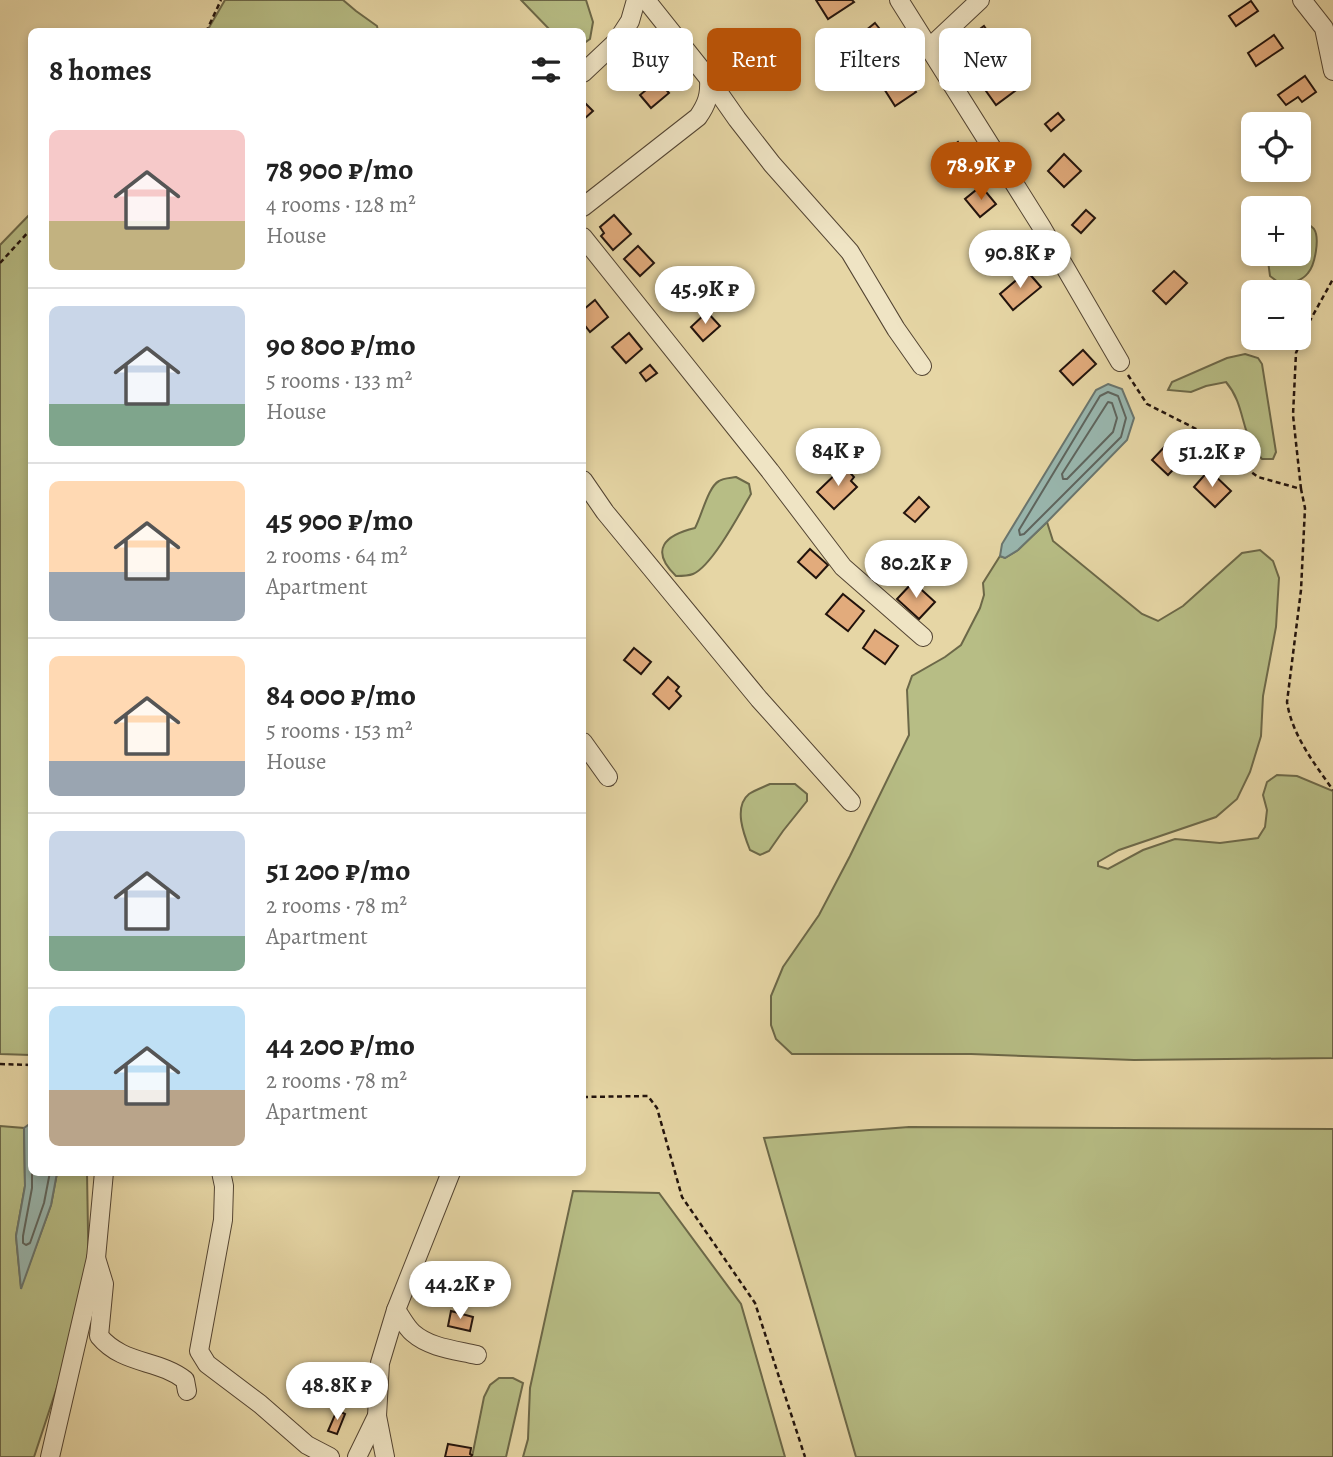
<!DOCTYPE html>
<meta charset="utf-8">
<style>
:root{--surface:#fff;--page:#f2f2f2;--text:#222;--muted:#767676;--line:#e0e0e0;--accent:#b45309}
body{margin:0;font-family:Alegreya,serif;background:var(--page);color:var(--text);height:100vh;display:flex;flex-direction:column;font-size:26px;white-space:nowrap}
*{box-sizing:border-box;margin:0}
p{font-size:23px;color:var(--muted)}
.icon{flex:none;width:38px;height:38px;fill:none;stroke:currentColor;stroke-width:2;stroke-linecap:round;stroke-linejoin:round}
.map{position:relative;flex:1;overflow:hidden}
.details{position:absolute;left:28px;top:28px;width:558px;height:1148px;display:flex;flex-direction:column;background:var(--surface);border-radius:10px;box-shadow:0 4px 10px #0003}
.details>*{flex:none}
.banner{position:absolute;left:607px;top:28px;width:620px;height:63px;display:flex;gap:14px}
.fabs{position:absolute;left:1241px;top:112px;display:grid;gap:14px}
.fabs a{display:grid;place-items:center;width:70px;height:70px;border-radius:10px;background:var(--surface);box-shadow:0 4px 10px #0003;font-size:35px}
.price{position:absolute;translate:-50% -60px;padding:0 16px;border-radius:24px;background:#fff;color:#222;font-size:23px;line-height:46px;filter:drop-shadow(0 2px 4px #0008)}
.price::after{content:'';position:absolute;left:50%;top:42px;width:21px;height:16px;margin-left:-10px;background:inherit;clip-path:polygon(0 0,100% 0,50% 100%)}
.price.active{background:var(--accent);color:#fff}
ul{padding:0;list-style:none}
li{display:flex;align-items:center;gap:21px;height:175px;padding:0 21px}
li+li{border-top:2px solid var(--line)}
li span{display:grid;place-items:center;flex:none;width:196px;height:140px;border-radius:10px;color:#555}
li>.icon{margin-inline-start:auto}
span .icon{width:84px;height:84px;fill:#fffc;stroke-width:1}
li b{font-size:30px}
h2{display:flex;justify-content:space-between;align-items:center;height:84px;padding:0 21px;font-size:30px}
.tag{padding:0 24px;border-radius:10px;background:var(--surface);box-shadow:0 4px 10px #0003;font-size:24px;line-height:63px}
.tag.active{background:var(--accent);color:#fff}
.map>svg:first-child{display:block}
.green{fill:#b7bd85;stroke:#6c6848;stroke-width:2}
.water{fill:#99b7af;stroke:#69756e;stroke-width:2}
.lines{fill:none;stroke-linecap:round;stroke-linejoin:round}
.shore{stroke:#5e655e;stroke-width:2}
.building{fill:#e2ab7c;stroke:#22130c;stroke-width:2}
.minor-casing{stroke:#534432;stroke-width:20}
.path{stroke:#22130c;stroke-width:2.5;stroke-dasharray:5 3.5;stroke-linecap:butt}
.minor{stroke:#efe4c4;stroke-width:18}
</style>
<div class="map">
<svg width="1333" height="1457" viewBox="0 0 1333 1457">
<rect width="100%" height="100%" fill="#e6d6a5"/>
<filter id="stains"><feTurbulence type="fractalNoise" baseFrequency=".00286" numOctaves="4"/><feColorMatrix values="0 0 0 0 .2 0 0 0 0 .09 0 0 0 0 .02 0 0 0 .5 -.17"/></filter>
<radialGradient id="worn" r=".72"><stop offset=".6" stop-color="#630" stop-opacity="0"/><stop offset="1" stop-color="#630" stop-opacity=".3"/></radialGradient>
<g class="green">
<polygon points="225,0 343,0 356,11 377,26 378,31 207,31"/>
<polygon points="521,0 586,0 593,22 590,39 583,44 583,32 551,31"/>
<polygon points="31,213 32,1055 31,1055 0,1054 0,245"/>
<path d="M 1305,221 C 1308,224 1311,226 1314,229 C 1320,238 1315,265 1308,273 C 1302,281 1292,283 1282,285 L 1270,276 L 1268,261 L 1271,254 L 1298,254 L 1299,223 Z"/>
<path d="M 1245,354 L 1258,358 L 1262,364 L 1276,452 L 1273,459 L 1262,459 C 1259,455 1255,450 1252,445 C 1241,424 1243,402 1226,382 L 1206,386 L 1191,392 L 1168,390 L 1172,382 L 1227,358 Z"/>
<path d="M 736,477 L 749,484 L 751,494 C 740,513 712,566 693,574 C 688,576 681,576 676,576 C 649,550 665,535 695,528 C 702,515 708,487 719,481 C 723,478 731,478 736,477 Z"/>
<polygon points="1047,522 1053,541 1142,614 1158,621 1183,606 1242,553 1260,550 1273,561 1279,578 1276,627 1263,696 1261,736 1250,772 1237,799 1216,817 1119,850 1098,862 1098,866 1108,869 1143,850 1175,839 1220,843 1258,838 1265,827 1267,810 1263,795 1267,782 1277,775 1297,776 1333,791 1333,1058 1134,1060 971,1054 792,1054 776,1039 771,1025 771,996 783,967 819,915 850,856 909,735 907,690 912,676 945,657 961,645 980,608 984,595 983,583 1000,556 1005,558 1018,550"/>
<path d="M 770,784 L 795,784 L 807,794 L 807,801 L 783,831 L 769,851 L 760,855 L 750,850 C 744,835 733,807 749,794 C 755,790 764,787 770,784 Z"/>
<polygon points="0,1126 24,1128 25,1186 16,1236 21,1287 51,1205 57,1173 87,1173 89,1290 34,1457 0,1457"/>
<polygon points="909,1127 1333,1129 1333,1457 856,1457 764,1138"/>
<polygon points="573,1191 659,1193 741,1304 785,1457 523,1457 528,1439 530,1388"/>
<polygon points="499,1378 513,1378 523,1383 506,1457 472,1457 484,1397 490,1385"/>
</g>
<g class="water">
<polygon points="1108,384 1122,389 1134,418 1127,440 1047,522 1018,550 1005,558 1000,556 1002,544 1096,390"/>
<polygon points="31,1123 32,1172 57,1173 51,1205 21,1289 16,1236 25,1186 24,1128"/>
</g>
<g class="lines">
<g class="shore">
<polygon points="1108,392 1118,396 1126,418 1121,437 1024,534 1020,535 1019,530 1100,396"/>
<polygon points="1108,402 1112,403 1117,418 1113,432 1067,479 1063,479 1062,474"/>
<polyline points="32,1172 32,1188 23,1236 23,1243 26,1245 30,1243 44,1203 50,1172"/>
</g>
</g>
<g class="building">
<polygon points="816,0 852,0 854,2 828,19"/>
<polygon points="1251,1 1258,11 1236,26 1229,16"/>
<polygon points="875,23 891,43 874,56 859,36"/>
<polygon points="984,26 996,43 984,51 972,35"/>
<polygon points="1274,35 1283,48 1256,66 1248,53"/>
<polygon points="1003,67 1019,88 996,105 986,91 993,86 988,78"/>
<polygon points="901,71 916,92 895,106 881,84"/>
<polygon points="1305,76 1316,92 1302,102 1298,97 1286,105 1278,95"/>
<polygon points="658,80 669,93 651,108 640,95"/>
<polygon points="583,101 593,111 583,120"/>
<polygon points="1058,113 1064,120 1051,131 1045,124"/>
<polygon points="958,142 972,161 949,177 936,159"/>
<polygon points="1064,154 1081,171 1064,187 1048,171"/>
<polygon points="981,186 996,204 980,217 965,199"/>
<polygon points="1086,210 1095,218 1081,233 1072,225"/>
<polygon points="614,215 631,234 613,250 601,236 604,233 600,227"/>
<polygon points="638,246 654,263 640,276 624,259"/>
<polygon points="1027,271 1041,287 1013,310 1000,294"/>
<polygon points="1174,271 1187,283 1166,304 1153,291"/>
<polygon points="595,300 608,317 590,332 583,323 583,310"/>
<polygon points="707,312 720,326 703,341 691,327"/>
<polygon points="629,333 642,349 626,363 612,347"/>
<polygon points="1083,350 1096,364 1073,385 1060,371"/>
<polygon points="650,365 657,373 646,381 640,373"/>
<polygon points="1170,441 1186,456 1168,475 1152,460"/>
<polygon points="844,466 854,477 851,481 857,487 834,509 817,492"/>
<polygon points="1209,470 1231,491 1215,507 1194,487"/>
<polygon points="919,497 929,507 915,522 904,513"/>
<polygon points="810,549 828,565 816,578 798,562"/>
<polygon points="913,582 935,602 919,619 897,599"/>
<polygon points="843,594 864,611 848,631 826,614"/>
<polygon points="875,630 898,646 885,664 863,648"/>
<polygon points="634,648 651,662 641,674 624,660"/>
<polygon points="668,677 679,687 676,691 681,696 669,709 653,694"/>
<polygon points="451,1311 473,1317 470,1331 448,1326"/>
<polygon points="337,1410 345,1414 337,1434 328,1431"/>
<polygon points="448,1444 471,1448 470,1454 472,1455 471,1457 445,1457"/>
</g>
<g class="lines">
<g class="minor-casing">
<g id="minor">
<polyline points="646,0 709,79 737,119 772,164 850,252 896,329 922,366"/>
<polyline points="899,0 1041,226 1120,362"/>
<polyline points="1302,0 1324,28 1333,71"/>
<polyline points="930,47 980,0"/>
<polyline points="583,73 617,41 630,21 636,0"/>
<path d="M 583,207 L 698,117 C 707,104 710,95 709,79"/>
<polyline points="583,237 770,471 843,567 923,637"/>
<polyline points="583,480 605,512 759,699 851,802"/>
<polyline points="583,742 608,777"/>
<polyline points="221,1172 224,1186 223,1220 199,1351 207,1364 260,1404 307,1445 330,1457"/>
<path d="M 96,1258 L 104,1284 L 99,1336 C 123,1365 158,1359 185,1380 L 187,1391"/>
<path d="M 396,1310 C 402,1318 406,1327 413,1333 C 430,1348 456,1350 477,1355"/>
<polyline points="377,1416 385,1457"/>
<polyline points="50,1457 96,1258 104,1172"/>
<polyline points="357,1457 377,1416 380,1363 396,1310 451,1172"/>
</g>
</g>
<g class="path">
<polyline points="206,32 221,0"/>
<polyline points="0,263 32,228"/>
<path d="M 1128,375 L 1147,404 L 1206,434 L 1231,452 L 1247,469 L 1258,477 L 1301,489 L 1305,508 L 1301,590 L 1287,702 C 1292,735 1314,763 1333,790"/>
<polyline points="1301,489 1293,415 1296,353 1307,326 1333,279"/>
<polyline points="0,1064 32,1065"/>
<polyline points="583,1097 648,1096 657,1108 682,1197 755,1303 805,1457"/>
</g>
<use href="#minor" class="minor"/>
</g>
<rect width="100%" height="100%" filter="url(#stains)"/>
<rect width="100%" height="100%" fill="url(#worn)"/>
</svg>
<div class="fabs">
<a><svg class="icon" aria-label="locate" viewBox="0 0 24 24"><circle cx="12" cy="12" r="6"/><path d="M12 2v4M12 18v4M2 12h4M18 12h4"/></svg></a>
<a>+</a>
<a>−</a>
</div>
<b class="price active" style="left:981px;top:202px">78.9K ₽</b>
<b class="price" style="left:1020px;top:290px">90.8K ₽</b>
<b class="price" style="left:705px;top:326px">45.9K ₽</b>
<b class="price" style="left:838px;top:488px">84K ₽</b>
<b class="price" style="left:1212px;top:489px">51.2K ₽</b>
<b class="price" style="left:916px;top:600px">80.2K ₽</b>
<b class="price" style="left:460px;top:1321px">44.2K ₽</b>
<b class="price" style="left:337px;top:1422px">48.8K ₽</b>
<div class="banner">
<a class="tag">Buy</a>
<a class="tag active">Rent</a>
<a class="tag">Filters</a>
<a class="tag">New</a>
</div>
<section class="details">
<h2>8 homes<svg class="icon" aria-label="filters" viewBox="0 0 24 24"><path d="M4 7h16M4 17h16"/><circle cx="9" cy="7" r="2"/><circle cx="15" cy="17" r="2"/></svg></h2>
<ul>
<li><span style="background:linear-gradient(#f6c9c9 65%,#c2b280 0)"><svg class="icon" aria-label="home" viewBox="0 0 24 24"><path d="M3 11l9-7 9 7M6 9v11h12V9"/></svg></span><div><b>78 900 ₽/mo</b><p>4 rooms · 128 m²</p><p>House</p></div></li>
<li><span style="background:linear-gradient(#c9d6e8 70%,#7fa58c 0)"><svg class="icon" aria-label="home" viewBox="0 0 24 24"><path d="M3 11l9-7 9 7M6 9v11h12V9"/></svg></span><div><b>90 800 ₽/mo</b><p>5 rooms · 133 m²</p><p>House</p></div></li>
<li><span style="background:linear-gradient(#ffd9b3 65%,#9aa5b1 0)"><svg class="icon" aria-label="home" viewBox="0 0 24 24"><path d="M3 11l9-7 9 7M6 9v11h12V9"/></svg></span><div><b>45 900 ₽/mo</b><p>2 rooms · 64 m²</p><p>Apartment</p></div></li>
<li><span style="background:linear-gradient(#ffd9b3 75%,#9aa5b1 0)"><svg class="icon" aria-label="home" viewBox="0 0 24 24"><path d="M3 11l9-7 9 7M6 9v11h12V9"/></svg></span><div><b>84 000 ₽/mo</b><p>5 rooms · 153 m²</p><p>House</p></div></li>
<li><span style="background:linear-gradient(#c9d6e8 75%,#7fa58c 0)"><svg class="icon" aria-label="home" viewBox="0 0 24 24"><path d="M3 11l9-7 9 7M6 9v11h12V9"/></svg></span><div><b>51 200 ₽/mo</b><p>2 rooms · 78 m²</p><p>Apartment</p></div></li>
<li><span style="background:linear-gradient(#bfe0f5 60%,#b9a48a 0)"><svg class="icon" aria-label="home" viewBox="0 0 24 24"><path d="M3 11l9-7 9 7M6 9v11h12V9"/></svg></span><div><b>44 200 ₽/mo</b><p>2 rooms · 78 m²</p><p>Apartment</p></div></li>
</ul>
</section>
</div>
